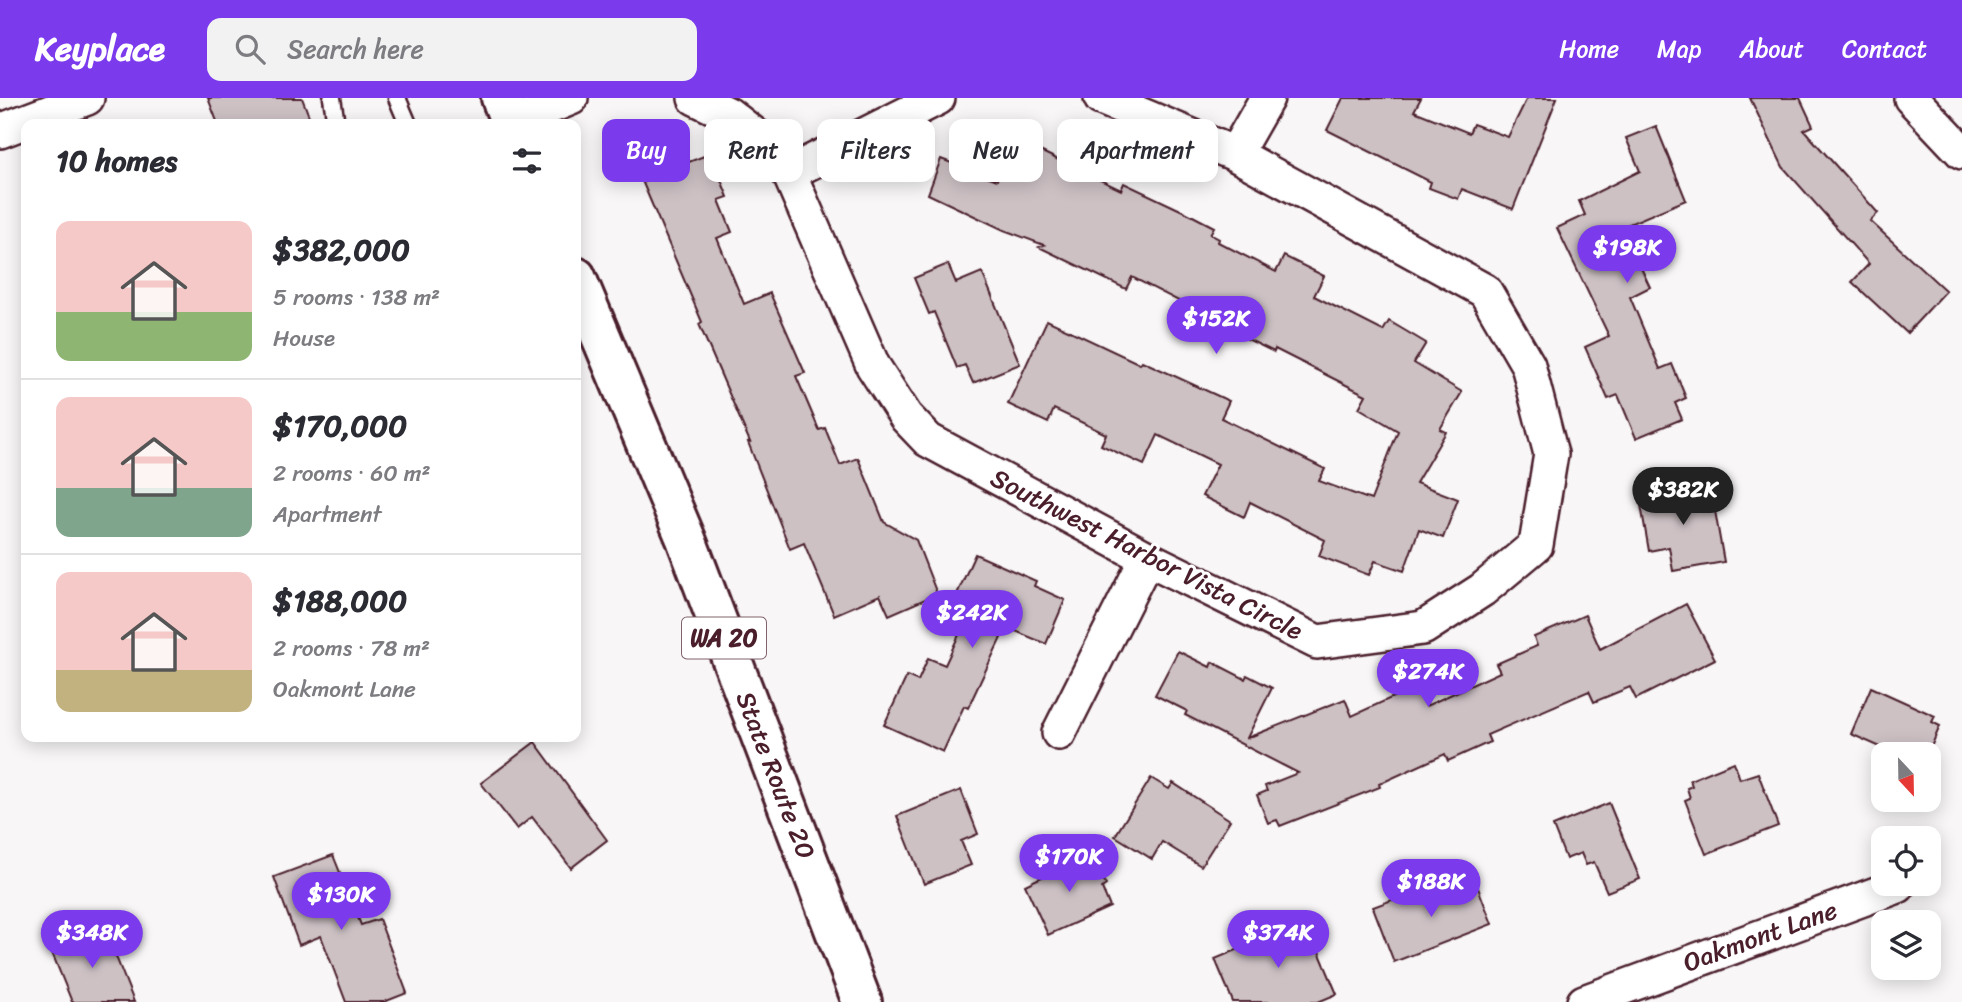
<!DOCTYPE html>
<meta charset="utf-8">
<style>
:root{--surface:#fff;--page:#f2f2f3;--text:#2b2b33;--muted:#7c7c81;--line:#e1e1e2;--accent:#7c3aed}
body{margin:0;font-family:Sriracha,sans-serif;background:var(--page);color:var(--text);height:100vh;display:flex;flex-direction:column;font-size:26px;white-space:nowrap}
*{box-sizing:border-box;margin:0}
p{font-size:23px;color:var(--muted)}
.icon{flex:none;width:38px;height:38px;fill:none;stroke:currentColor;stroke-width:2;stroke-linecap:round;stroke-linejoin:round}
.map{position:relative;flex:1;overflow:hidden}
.sheet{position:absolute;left:21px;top:21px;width:560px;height:623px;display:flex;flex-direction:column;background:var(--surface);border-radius:14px;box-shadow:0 4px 18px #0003}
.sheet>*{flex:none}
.banner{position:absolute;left:602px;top:21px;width:665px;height:63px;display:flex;gap:14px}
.needle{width:46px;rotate:158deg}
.buttons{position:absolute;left:1871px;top:644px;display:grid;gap:14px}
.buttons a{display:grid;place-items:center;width:70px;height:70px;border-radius:14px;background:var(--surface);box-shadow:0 4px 18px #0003;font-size:35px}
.price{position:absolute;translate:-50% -60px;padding:0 16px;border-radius:24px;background:var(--accent);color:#fff;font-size:23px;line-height:46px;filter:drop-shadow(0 2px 4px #0008)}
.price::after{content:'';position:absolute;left:50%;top:42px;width:21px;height:16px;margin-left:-10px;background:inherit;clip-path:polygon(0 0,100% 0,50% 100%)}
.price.on{background:#222;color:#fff}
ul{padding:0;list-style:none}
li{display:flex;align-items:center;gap:21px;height:175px;padding:0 35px}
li+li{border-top:2px solid var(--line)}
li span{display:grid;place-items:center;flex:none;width:196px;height:140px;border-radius:14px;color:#555}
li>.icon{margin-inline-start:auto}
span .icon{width:84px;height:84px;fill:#fffc;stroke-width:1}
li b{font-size:30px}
h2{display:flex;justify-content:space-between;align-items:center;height:84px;padding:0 35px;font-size:30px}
.chip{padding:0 24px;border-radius:14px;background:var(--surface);box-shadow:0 4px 18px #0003;font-size:24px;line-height:63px}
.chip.on{background:var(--accent);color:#fff}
header{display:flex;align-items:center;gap:42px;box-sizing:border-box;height:98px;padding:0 35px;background:var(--accent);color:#fff}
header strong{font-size:33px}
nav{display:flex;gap:38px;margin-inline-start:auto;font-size:24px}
.search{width:490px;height:63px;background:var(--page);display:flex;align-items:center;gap:18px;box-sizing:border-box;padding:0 24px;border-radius:14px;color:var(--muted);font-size:26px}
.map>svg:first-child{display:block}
.building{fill:#cdc1c4;stroke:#4a1f2b;stroke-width:2}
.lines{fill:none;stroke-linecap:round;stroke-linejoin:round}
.lane-casing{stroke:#4a1f2b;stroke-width:21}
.street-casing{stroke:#4a1f2b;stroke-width:38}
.primary-casing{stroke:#4a1f2b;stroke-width:44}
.lane{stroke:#fff;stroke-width:16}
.street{stroke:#fff;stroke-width:33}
.primary{stroke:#fff;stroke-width:38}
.labels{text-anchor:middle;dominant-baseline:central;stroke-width:6;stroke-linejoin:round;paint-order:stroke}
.shield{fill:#fff;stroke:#80626b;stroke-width:2}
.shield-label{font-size:24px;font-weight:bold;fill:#4a1f2b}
.street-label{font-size:26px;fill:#4a1f2b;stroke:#fff}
</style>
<header>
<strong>Keyplace</strong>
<div class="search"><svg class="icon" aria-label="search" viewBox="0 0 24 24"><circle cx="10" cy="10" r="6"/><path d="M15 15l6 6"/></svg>Search here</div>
<nav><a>Home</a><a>Map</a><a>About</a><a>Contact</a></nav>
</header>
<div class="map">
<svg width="1962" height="904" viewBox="0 0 1962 904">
<rect width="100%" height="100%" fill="#f8f6f7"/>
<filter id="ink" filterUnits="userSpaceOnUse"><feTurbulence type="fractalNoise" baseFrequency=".0143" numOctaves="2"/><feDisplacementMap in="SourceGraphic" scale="14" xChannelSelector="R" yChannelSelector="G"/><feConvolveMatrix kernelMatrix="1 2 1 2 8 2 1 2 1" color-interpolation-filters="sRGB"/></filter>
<g filter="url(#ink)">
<g class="building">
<polygon points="208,0 302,0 312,26 218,26"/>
<polygon points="1343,0 1421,0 1414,13 1469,35 1473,26 1508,39 1527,0 1557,0 1513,111 1462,91 1458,101 1429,90 1431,84 1327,32"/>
<polygon points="1750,0 1800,0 1813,28 1804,32 1878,115 1870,123 1946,193 1907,235 1852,184 1869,166 1783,69"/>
<polygon points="1656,28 1686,102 1622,129 1650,189 1630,199 1660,271 1672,266 1686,300 1675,305 1682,321 1636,340 1618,297 1608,301 1585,249 1609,238 1557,130 1585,117 1579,103 1640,73 1626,40"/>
<polygon points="1010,43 1042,54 1121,92 1124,85 1187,115 1214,129 1210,136 1219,141 1218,144 1276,174 1284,158 1324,178 1314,198 1383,233 1389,223 1426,245 1414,265 1462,294 1440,331 1446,334 1416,385 1458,401 1443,440 1419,431 1404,473 1375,463 1369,477 1319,458 1325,442 1250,404 1244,419 1202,398 1218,366 1158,337 1144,367 1101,347 1106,336 1054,311 1048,325 1008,306 1047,222 1140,266 1142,263 1229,303 1221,320 1325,371 1319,383 1371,402 1398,333 1359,310 1366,297 1275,251 1274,254 1243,239 1245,237 1132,179 1126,191 1039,149 1044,147 1004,132 928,96 941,61 997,82"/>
<polygon points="684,52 689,64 704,58 709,70 715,67 728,99 719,102 732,134 717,140 744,206 770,195 805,275 796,278 819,332 825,330 840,367 858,360 884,424 916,442 937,496 889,517 880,497 834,517 804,445 790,451 748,344 750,344 699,226 702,224 637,71"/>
<polygon points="948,166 956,185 982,174 1020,266 973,285 965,267 957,270 934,214 929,216 914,180"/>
<polygon points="1675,389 1677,397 1711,390 1724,464 1673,473 1669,449 1649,453 1639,396"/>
<polygon points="975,456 1036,483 1034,488 1065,502 1046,546 1006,529 968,610 964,608 943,654 884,627 907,578 918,583 928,560 945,567 970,513 953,505"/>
<polygon points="1686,506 1715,561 1636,601 1630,589 1594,604 1589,593 1487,637 1490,644 1448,663 1445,656 1379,686 1380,689 1280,728 1277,722 1268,725 1257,697 1267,693 1265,688 1298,675 1185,617 1187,613 1155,597 1178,553 1210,569 1212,564 1245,581 1247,577 1272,590 1247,640 1345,601 1352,618 1417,588 1426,608 1500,574 1496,566 1537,548 1534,539 1585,517 1600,551"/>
<polygon points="1871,589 1935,618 1932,624 1940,628 1928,656 1896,656 1851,636"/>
<polygon points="535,644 607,742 571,770 532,719 517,731 481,685"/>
<polygon points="1734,664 1740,681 1758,675 1778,728 1706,756 1685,702 1690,700 1687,690 1692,688 1690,682"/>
<polygon points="1151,680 1169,691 1173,685 1230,722 1201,768 1162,744 1152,761 1115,738"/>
<polygon points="961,692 978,736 961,743 971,767 924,786 897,718"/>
<polygon points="1609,705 1640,781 1607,794 1594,764 1586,767 1581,755 1566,761 1553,728"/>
<polygon points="1091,756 1106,787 1102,790 1110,809 1048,837 1025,787 1048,776 1045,772 1070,761 1072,765"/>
<polygon points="333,757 361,827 379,821 407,895 384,904 346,904 321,838 299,847 274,779"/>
<polygon points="1475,782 1492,826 1394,864 1373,809 1432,787 1435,797"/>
<polygon points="1306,823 1337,896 1318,904 1233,904 1215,861"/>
<polygon points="105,831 134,904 72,904 51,852"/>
</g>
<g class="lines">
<g class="lane-casing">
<g id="lane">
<polyline points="332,0 336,26"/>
<polyline points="397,0 408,26"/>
</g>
</g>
<g class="street-casing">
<g id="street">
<polyline points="695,0 728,16 769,48 789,75 873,268 906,319 928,342 1147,460 1317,544 1423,530 1482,492 1536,447 1551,356 1528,267 1485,193 1235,56 1101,0"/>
<polyline points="1911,0 1962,54"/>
<polyline points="511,25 571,0"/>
<polyline points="0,33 87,0"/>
<polyline points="1235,56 1267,0"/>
<polyline points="789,75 938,0"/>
<polyline points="1059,635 1147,460"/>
<polyline points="1584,904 1898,788"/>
</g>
</g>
<g class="primary-casing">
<g id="primary">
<polyline points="501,0 511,26"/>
<polyline points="576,179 686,441 862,904"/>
</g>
</g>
<use href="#lane" class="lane"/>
<use href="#street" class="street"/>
<use href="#primary" class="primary"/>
</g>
</g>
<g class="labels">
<rect class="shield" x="682" y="519.5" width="84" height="41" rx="5"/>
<g class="shield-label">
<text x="724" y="540">WA 20</text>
</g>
<g class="street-label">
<text transform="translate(1147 456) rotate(27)">Southwest Harbor Vista Circle</text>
<text transform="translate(776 677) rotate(69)">State Route 20</text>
<text transform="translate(1760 838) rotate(-20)">Oakmont Lane</text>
</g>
</g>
</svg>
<div class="buttons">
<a><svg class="needle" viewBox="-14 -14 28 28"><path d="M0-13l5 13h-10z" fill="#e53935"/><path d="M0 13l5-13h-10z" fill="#7c7c81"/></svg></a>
<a><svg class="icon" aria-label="locate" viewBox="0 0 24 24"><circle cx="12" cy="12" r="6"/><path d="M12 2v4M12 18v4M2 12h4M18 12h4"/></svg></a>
<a><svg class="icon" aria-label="layers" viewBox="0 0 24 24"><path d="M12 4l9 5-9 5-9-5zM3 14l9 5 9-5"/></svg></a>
</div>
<b class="price" style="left:1627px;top:187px">$198K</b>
<b class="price" style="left:1216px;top:258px">$152K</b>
<b class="price on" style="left:1683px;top:429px">$382K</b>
<b class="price" style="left:972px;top:552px">$242K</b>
<b class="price" style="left:1428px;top:611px">$274K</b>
<b class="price" style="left:1069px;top:796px">$170K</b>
<b class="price" style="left:1431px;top:821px">$188K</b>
<b class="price" style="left:341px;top:834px">$130K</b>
<b class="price" style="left:92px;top:872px">$348K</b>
<b class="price" style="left:1278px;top:872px">$374K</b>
<div class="banner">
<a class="chip on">Buy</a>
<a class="chip">Rent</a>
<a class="chip">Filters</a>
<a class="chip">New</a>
<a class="chip">Apartment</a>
</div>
<section class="sheet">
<h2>10 homes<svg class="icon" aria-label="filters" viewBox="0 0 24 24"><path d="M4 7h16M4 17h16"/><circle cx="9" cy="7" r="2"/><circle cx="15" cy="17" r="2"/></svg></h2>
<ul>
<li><span style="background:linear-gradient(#f6c9c9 65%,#8fb573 0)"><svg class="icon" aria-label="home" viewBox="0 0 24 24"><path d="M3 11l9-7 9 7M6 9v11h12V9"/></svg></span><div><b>$382,000</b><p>5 rooms · 138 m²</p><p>House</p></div></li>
<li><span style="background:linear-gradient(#f6c9c9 65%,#7fa58c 0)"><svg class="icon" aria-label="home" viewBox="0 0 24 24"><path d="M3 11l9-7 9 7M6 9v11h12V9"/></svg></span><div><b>$170,000</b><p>2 rooms · 60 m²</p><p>Apartment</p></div></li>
<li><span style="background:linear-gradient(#f6c9c9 70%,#c2b280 0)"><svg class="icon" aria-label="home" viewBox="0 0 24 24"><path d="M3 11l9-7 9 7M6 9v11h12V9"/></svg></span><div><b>$188,000</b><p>2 rooms · 78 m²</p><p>Oakmont Lane</p></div></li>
</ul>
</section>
</div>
